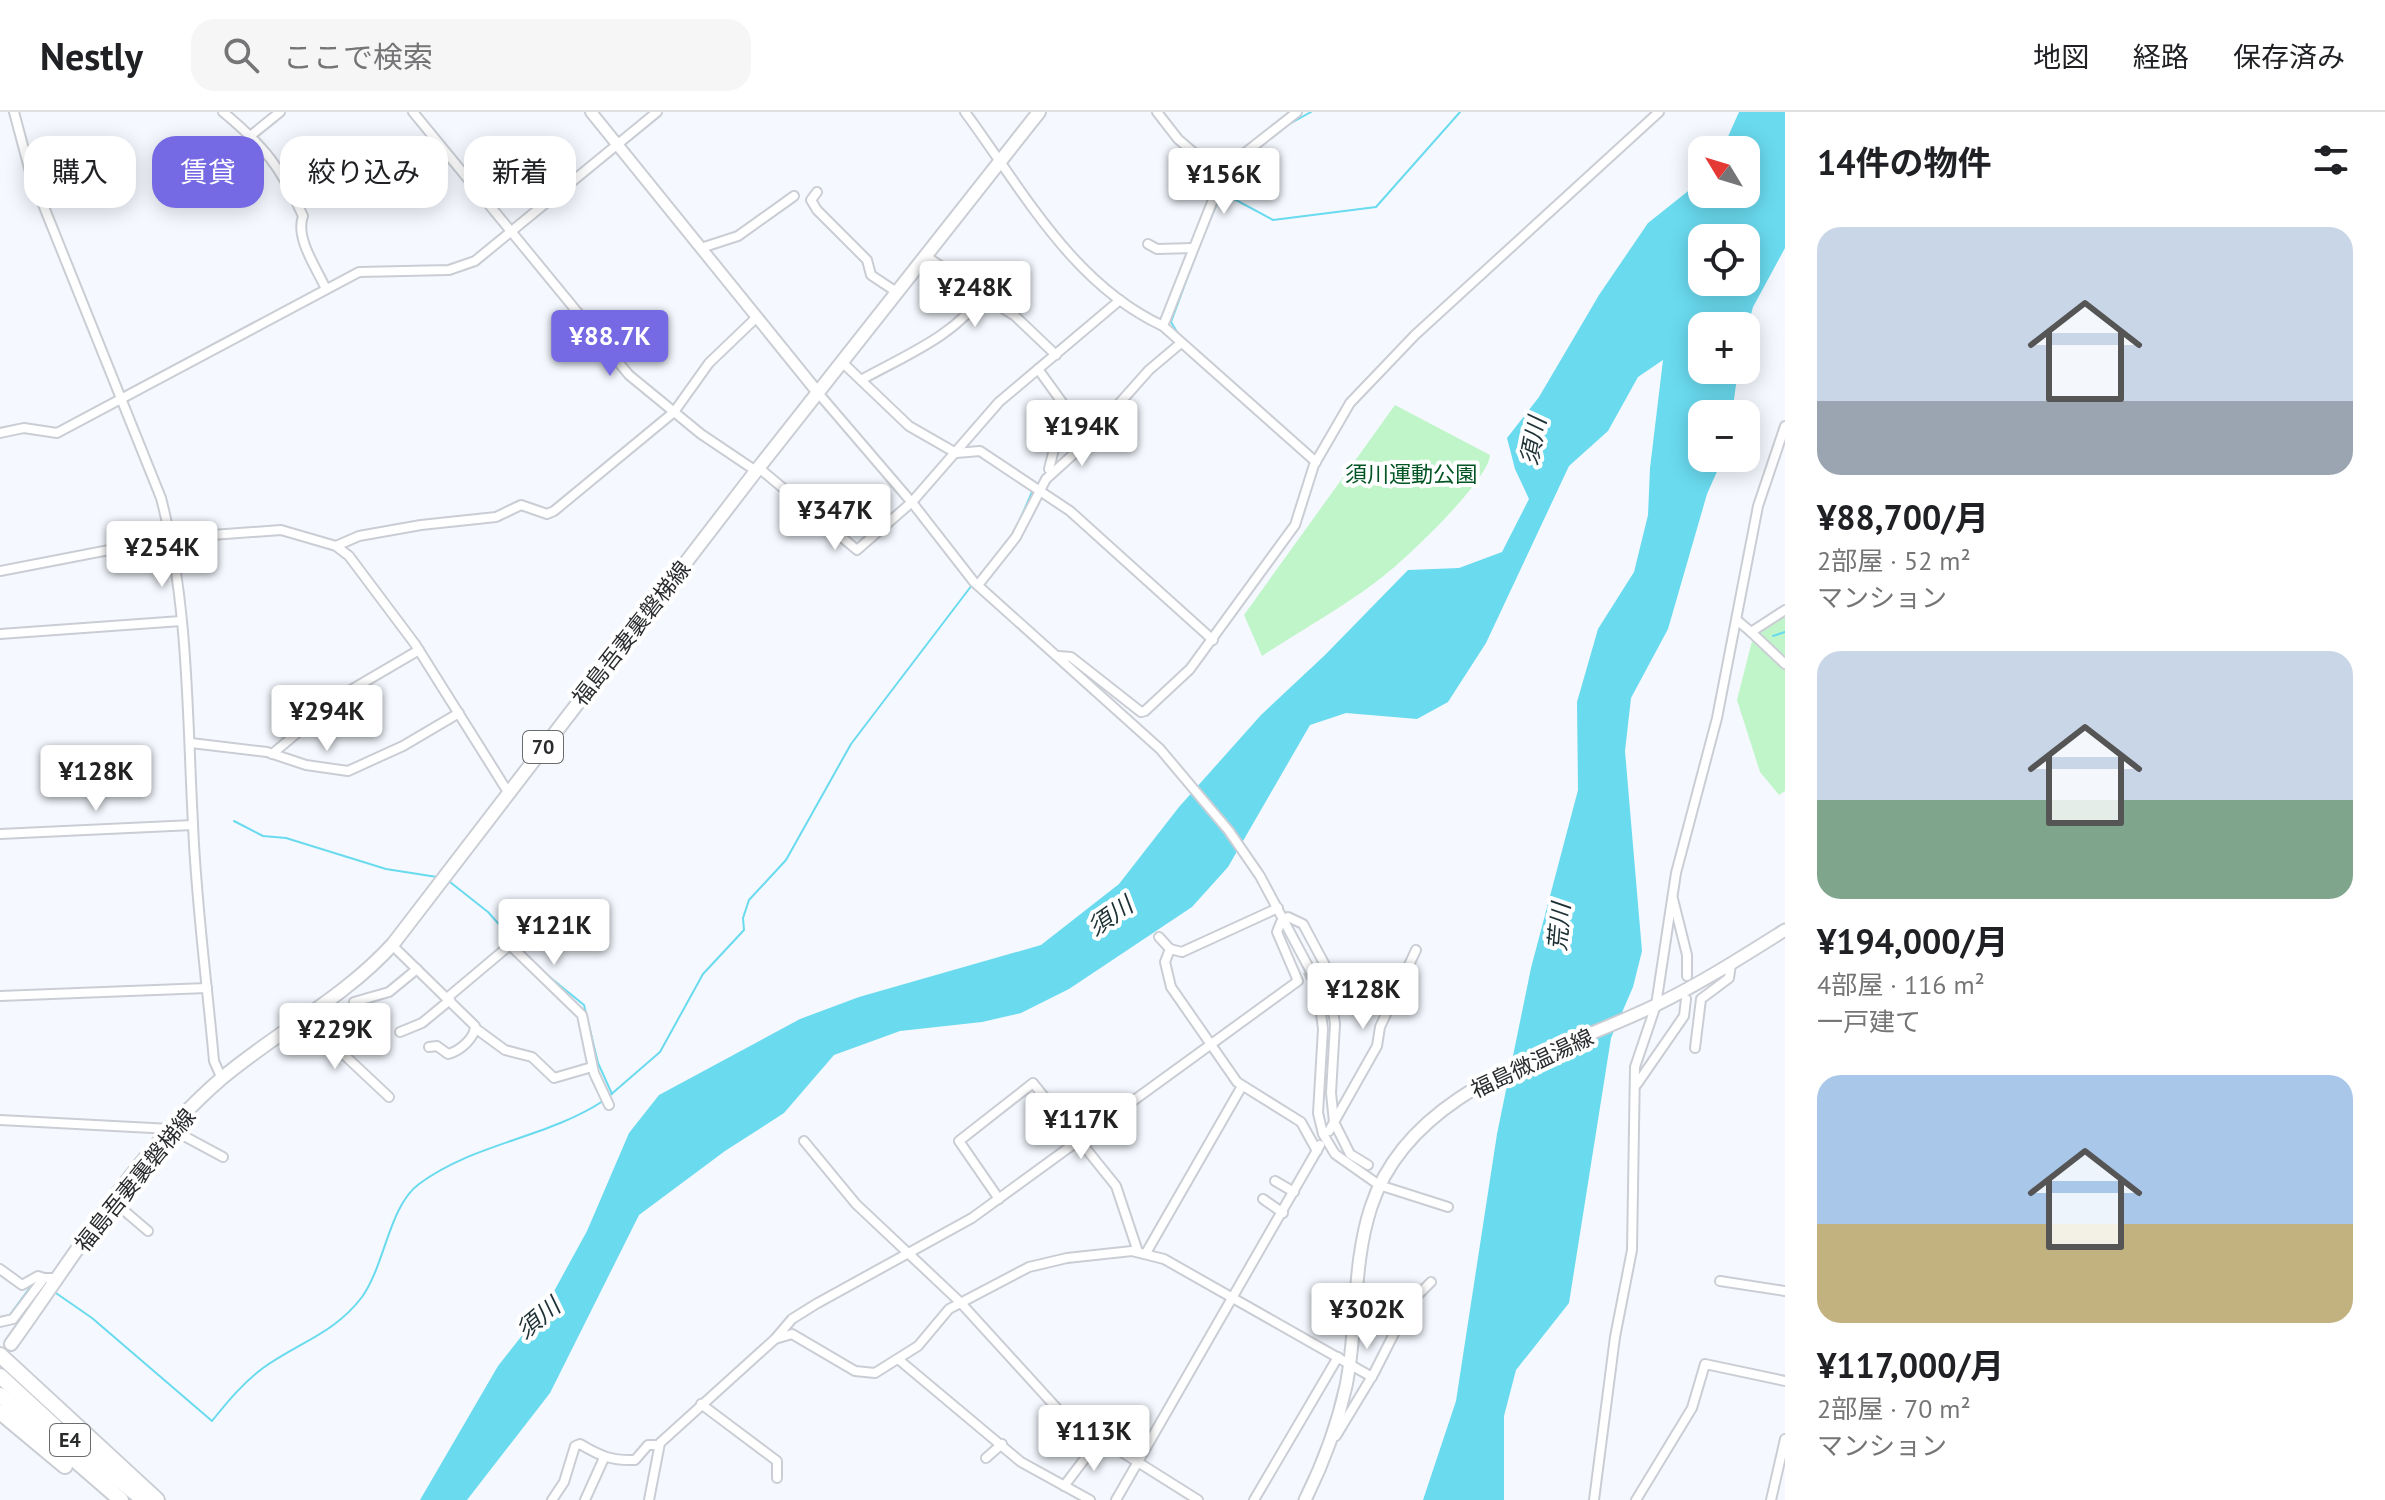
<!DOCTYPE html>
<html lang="ja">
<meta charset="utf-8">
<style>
:root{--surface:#fff;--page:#f6f6f6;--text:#202124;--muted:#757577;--line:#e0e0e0;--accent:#7669e4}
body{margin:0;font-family:"PT Sans","Noto Sans JP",sans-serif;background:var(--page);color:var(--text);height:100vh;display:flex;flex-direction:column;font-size:30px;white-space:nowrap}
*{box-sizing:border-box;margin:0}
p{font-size:26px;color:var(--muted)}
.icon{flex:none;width:44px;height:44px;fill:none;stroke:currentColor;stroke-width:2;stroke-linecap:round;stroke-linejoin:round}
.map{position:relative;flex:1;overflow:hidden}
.drawer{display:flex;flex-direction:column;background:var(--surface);width:600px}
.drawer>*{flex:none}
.top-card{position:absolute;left:24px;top:24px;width:760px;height:72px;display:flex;gap:16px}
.needle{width:52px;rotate:308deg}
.buttons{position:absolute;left:1688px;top:24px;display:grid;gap:16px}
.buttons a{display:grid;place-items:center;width:72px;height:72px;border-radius:16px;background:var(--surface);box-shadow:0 4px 20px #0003;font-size:40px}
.price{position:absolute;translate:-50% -68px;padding:0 18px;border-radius:8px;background:#fff;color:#222;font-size:26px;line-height:52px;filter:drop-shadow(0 2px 4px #0008)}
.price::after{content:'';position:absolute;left:50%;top:48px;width:24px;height:18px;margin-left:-12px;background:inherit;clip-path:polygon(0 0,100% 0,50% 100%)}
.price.selected{background:var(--accent);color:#fff}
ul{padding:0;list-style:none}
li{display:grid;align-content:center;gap:16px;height:424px;padding:0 32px}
li span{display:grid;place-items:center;height:248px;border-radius:24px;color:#555}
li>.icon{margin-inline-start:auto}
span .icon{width:144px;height:144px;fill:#fffc;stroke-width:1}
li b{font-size:34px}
h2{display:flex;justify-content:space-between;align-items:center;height:96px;padding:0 32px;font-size:34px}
.pill{padding:0 28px;border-radius:24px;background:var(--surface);box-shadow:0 4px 20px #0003;font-size:28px;line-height:72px}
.pill.selected{background:var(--accent);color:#fff}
header{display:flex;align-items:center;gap:48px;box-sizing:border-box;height:112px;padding:0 40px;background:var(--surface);border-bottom:2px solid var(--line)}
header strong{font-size:38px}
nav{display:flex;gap:44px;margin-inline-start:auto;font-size:28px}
.search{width:560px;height:72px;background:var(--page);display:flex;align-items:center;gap:20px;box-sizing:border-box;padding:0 28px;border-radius:24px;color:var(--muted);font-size:30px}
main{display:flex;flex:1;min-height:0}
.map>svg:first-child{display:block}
.green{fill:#c0f4c9}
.water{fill:#6adaef;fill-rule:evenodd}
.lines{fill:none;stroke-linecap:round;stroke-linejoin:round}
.stream{stroke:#6adaef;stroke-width:2}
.minor-tunnel{stroke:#ccd0d5;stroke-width:8;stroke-dasharray:8 4;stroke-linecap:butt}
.minor-casing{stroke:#caced4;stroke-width:12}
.tertiary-casing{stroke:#caced4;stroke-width:14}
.secondary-casing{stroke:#caced4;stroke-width:15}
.primary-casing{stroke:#caced4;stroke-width:16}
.motorway-casing{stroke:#caced4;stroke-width:18}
.minor{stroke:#fff;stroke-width:8}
.tertiary{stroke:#fff;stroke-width:10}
.secondary{stroke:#fff;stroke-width:11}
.primary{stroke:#fff;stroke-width:12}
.motorway{stroke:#fff;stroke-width:14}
.labels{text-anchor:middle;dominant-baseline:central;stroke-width:8;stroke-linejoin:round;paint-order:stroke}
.shield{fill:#fff;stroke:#696b6c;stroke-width:2}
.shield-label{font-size:20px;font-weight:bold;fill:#292b2d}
.park-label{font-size:22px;fill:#015523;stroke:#fff}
.street-label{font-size:22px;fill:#292b2d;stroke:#fff}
.water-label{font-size:24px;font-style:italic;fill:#1d3135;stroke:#fff}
</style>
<header>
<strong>Nestly</strong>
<div class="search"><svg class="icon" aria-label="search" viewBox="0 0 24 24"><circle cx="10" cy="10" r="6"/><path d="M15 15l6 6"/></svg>ここで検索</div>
<nav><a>地図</a><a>経路</a><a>保存済み</a></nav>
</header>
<main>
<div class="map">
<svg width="1785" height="1388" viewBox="0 0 1785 1388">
<rect width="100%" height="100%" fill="#f5f9ff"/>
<g class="green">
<path d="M 1395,293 L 1490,343 C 1489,369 1400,453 1376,470 C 1340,497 1300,519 1262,544 L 1244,503 Z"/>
<polygon points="1785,501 1785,550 1754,521"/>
<polygon points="1752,529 1785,556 1785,679 1779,683 1760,660 1737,588"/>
</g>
<path class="water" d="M 1739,0 L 1785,0 L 1785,136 L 1753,195 L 1746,221 L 1746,214 L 1702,214 L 1702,258 L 1738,258 L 1732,302 L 1702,302 L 1702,346 L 1723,346 L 1707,382 L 1668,517 L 1631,586 L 1625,639 L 1642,839 L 1633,875 L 1611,926 L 1569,1191 L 1516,1258 L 1504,1304 L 1504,1388 L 1423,1388 L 1456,1289 L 1497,1022 L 1531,856 L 1578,678 L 1577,590 L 1598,517 L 1634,460 L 1648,403 L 1650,356 L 1663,248 L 1638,265 L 1608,319 L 1569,354 L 1486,531 L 1448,590 L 1417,607 L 1346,601 L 1310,613 L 1228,755 L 1192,795 L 1069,877 L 1021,901 L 982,910 L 900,919 L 834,943 L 784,1001 L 725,1039 L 639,1103 L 550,1281 L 467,1388 L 420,1388 L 498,1254 L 547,1192 L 587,1119 L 629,1021 L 659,983 L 800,907 L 859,885 L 1041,833 L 1119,772 L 1179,695 L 1261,603 L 1325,543 L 1408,458 L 1459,456 L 1502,440 L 1529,387 L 1515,357 L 1507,326 L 1539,285 L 1599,183 L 1648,111 L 1702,68 L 1702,82 L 1746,82 L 1746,38 L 1722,38 ZM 1702,126 L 1746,126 L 1746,170 L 1702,170 Z"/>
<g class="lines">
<g class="stream">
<polyline points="1284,15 1311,0"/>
<polyline points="1223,81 1273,108 1376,95 1460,0"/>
<polyline points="1206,117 1229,64 1248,44"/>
<polyline points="1180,225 1171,210 1195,145"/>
<polyline points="1156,247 1175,230"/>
<polyline points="1014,421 1032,380"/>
<polyline points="976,468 1000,439"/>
<polyline points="1773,524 1785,520"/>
<polyline points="234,709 263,724 286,726 386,757 437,765"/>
<polyline points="450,770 488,800 531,848"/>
<polyline points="541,858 584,893 598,951 612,982"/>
<polyline points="608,985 660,940 703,862 744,818 743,806 749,788 786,748 851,632 972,473"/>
<path d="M 53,1179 L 92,1206 L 212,1309 C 228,1289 243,1271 263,1256 C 298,1231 335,1221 362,1185 C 385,1153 389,1094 419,1072 C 474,1031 547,1026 603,989"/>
<polyline points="9,1204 34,1170"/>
</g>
<polyline class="minor-tunnel" points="1305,865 1319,857"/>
<g class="minor-casing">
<g id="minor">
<path d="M 14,0 L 30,60 L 161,386 C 189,493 187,603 193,712 C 196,791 207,870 214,949 L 222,967"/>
<path d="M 223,0 C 264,34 281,55 303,104 C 295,126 316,155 325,175"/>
<polyline points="413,0 629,263 701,322 756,359"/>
<path d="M 965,0 C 1022,77 1072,172 1163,214 L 1316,350"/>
<polyline points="1157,0 1178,27 1222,65"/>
<polyline points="249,25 280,0"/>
<polyline points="817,80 811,88 817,98 867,148 871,163 898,181"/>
<polyline points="1148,132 1157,137 1193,136"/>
<polyline points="701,136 738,124 794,84"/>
<polyline points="982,183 1015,204 1056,243"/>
<polyline points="1163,214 1222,65 1236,48 1297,0"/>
<polyline points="843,251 909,314 956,341 980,339 1070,399 1213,528"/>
<polyline points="1038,257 1085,322"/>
<path d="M 861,268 C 902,245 957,223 982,183 L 926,144"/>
<polyline points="819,282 914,393 974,470 1160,637 1229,719 1260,764 1317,871 1323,917 1318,1001 1323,1022 1335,1042 1379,1073 1448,1095"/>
<polyline points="0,321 24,316 57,321 359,160 449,158 475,149 657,0"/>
<polyline points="759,356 857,438 912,390 999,290 1120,188"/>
<polyline points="1049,357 1055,333 1075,307"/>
<polyline points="336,434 359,424 421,413 496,405 521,393 547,402 554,399 674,300 709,251 757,205"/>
<polyline points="0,459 171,426 281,418 336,434 349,444 415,532 508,680"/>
<polyline points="978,473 1016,425 1046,367 1077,339 1149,258 1181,231"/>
<polyline points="1738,509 1751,520 1785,498"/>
<polyline points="1751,520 1785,552"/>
<polyline points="0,522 181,509"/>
<polyline points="1058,544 1071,545 1141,600 1145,599 1190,557 1295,413 1314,353 1350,291 1415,223 1659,0"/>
<polyline points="191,631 267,640 306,653 348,659 403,634 459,601"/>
<polyline points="272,642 344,582 419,538"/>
<polyline points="0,722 193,713"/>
<polyline points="1673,787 1687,843 1687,864"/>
<polyline points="1159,825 1170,837 1182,840 1278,796"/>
<path d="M 392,833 L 475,914 C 475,926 460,939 448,942 L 437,934 L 429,935"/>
<polyline points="1170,837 1165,850 1171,875 1237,970 1301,1010 1317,1039"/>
<polyline points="0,884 207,876"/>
<polyline points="447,886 510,833 582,903 594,961 609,993"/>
<polyline points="354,890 389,880 417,857"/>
<polyline points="302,910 339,938 389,985"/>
<polyline points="475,916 505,938 532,945 554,966 592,955"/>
<polyline points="400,920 422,911 450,888"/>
<polyline points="1695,936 1701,887 1729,866 1731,852"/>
<polyline points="1637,972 1684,904 1686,887"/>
<polyline points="0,1008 171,1017 223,1045"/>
<polyline points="1329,1019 1377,934 1380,915 1416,838"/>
<polyline points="804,1029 856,1092 960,1190 1063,1303 1198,1388"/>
<polyline points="1275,1069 1294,1080"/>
<polyline points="999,1087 959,1029 1033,971 1116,1074 1138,1140"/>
<polyline points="1263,1087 1283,1101"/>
<polyline points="114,1090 148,1119"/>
<polyline points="1146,1141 1242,974"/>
<polyline points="0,1157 22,1173 38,1164 44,1166"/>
<polyline points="1720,1169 1785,1179"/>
<polyline points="0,1210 13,1207 44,1166 58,1166"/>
<polyline points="775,1227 792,1207 816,1192 972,1106 1298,869 1277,820 1281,810 1288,805 1303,812 1326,855 1335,912 1331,981 1334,1010 1350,1042 1368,1053"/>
<polyline points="898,1247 1021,1350 1090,1388"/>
<polyline points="701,1292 777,1349 777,1366"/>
<polyline points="1336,1324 1374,1261 1409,1192 1431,1170"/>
<polyline points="986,1346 1002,1332"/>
<polyline points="1064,1374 1099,1328"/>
<path d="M 552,1388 L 564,1370 L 575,1334 L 580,1332 C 600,1344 612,1349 635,1348 L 648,1333 L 659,1333"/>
<polyline points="585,1388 604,1346"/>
<polyline points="649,1388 660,1331 775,1227 792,1222 855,1259 875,1261 918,1234 949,1197 1029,1155 1067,1146 1132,1139 1164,1147 1372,1265"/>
<polyline points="1116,1388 1320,1033"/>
<polyline points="1254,1388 1338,1245"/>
<polyline points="1594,1388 1615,1225 1632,1138 1635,955 1656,893 1676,761 1717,606 1758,394 1785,314"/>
<polyline points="1636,1388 1692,1296 1705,1252 1785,1269"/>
<polyline points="1771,1388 1785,1327"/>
</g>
</g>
<g class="tertiary-casing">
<polyline id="tertiary" points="591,0 819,282"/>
</g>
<g class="secondary-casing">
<path id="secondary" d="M 1305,1388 C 1323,1352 1337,1315 1346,1274 C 1358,1215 1352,1153 1371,1095 C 1410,976 1554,942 1654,894 C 1700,872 1742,845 1785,818"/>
</g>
<g class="primary-casing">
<path id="primary" d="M 11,1232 C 76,1142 137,1039 222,966 C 278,919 343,887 393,832 L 756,359 L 1039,0"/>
</g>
<g class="motorway-casing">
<g id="motorway">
<polyline points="0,1243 157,1388"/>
<polyline points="0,1264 75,1333 144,1388"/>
<polyline points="0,1283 121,1388"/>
<polyline points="0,1300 65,1354"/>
</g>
</g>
<use href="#minor" class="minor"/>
<use href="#tertiary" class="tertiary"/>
<use href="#secondary" class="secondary"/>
<use href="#primary" class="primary"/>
<use href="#motorway" class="motorway"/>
</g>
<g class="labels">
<g class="shield">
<rect x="523" y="619" width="40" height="32" rx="6"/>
<rect x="50" y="1312" width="40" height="32" rx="6"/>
</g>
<g class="shield-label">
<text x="543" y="635">70</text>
<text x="70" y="1328">E4</text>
</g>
<g class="park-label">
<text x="1411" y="362">須川運動公園</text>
</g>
<g class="street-label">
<text transform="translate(631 521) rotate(-52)">福島吾妻裏磐梯線</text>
<text transform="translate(1532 951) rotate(-25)">福島微温湯線</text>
<text transform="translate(135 1068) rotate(-51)">福島吾妻裏磐梯線</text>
</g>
<g class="water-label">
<text transform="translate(1533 329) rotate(-79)">須川</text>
<text transform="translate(1110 804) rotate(-35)">須川</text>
<text transform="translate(1559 815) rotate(-85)">荒川</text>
<text transform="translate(538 1206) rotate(-40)">須川</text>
</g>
</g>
</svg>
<div class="buttons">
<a><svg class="needle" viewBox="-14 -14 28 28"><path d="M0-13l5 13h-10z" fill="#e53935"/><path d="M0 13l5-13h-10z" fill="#757577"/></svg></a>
<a><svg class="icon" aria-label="locate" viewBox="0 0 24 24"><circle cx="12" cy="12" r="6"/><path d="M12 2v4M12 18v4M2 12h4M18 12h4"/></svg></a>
<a>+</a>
<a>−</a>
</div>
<b class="price" style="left:1224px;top:104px">¥156K</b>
<b class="price" style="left:975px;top:217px">¥248K</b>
<b class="price selected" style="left:610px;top:266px">¥88.7K</b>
<b class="price" style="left:1082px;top:356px">¥194K</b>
<b class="price" style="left:835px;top:440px">¥347K</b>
<b class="price" style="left:162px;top:477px">¥254K</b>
<b class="price" style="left:327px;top:641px">¥294K</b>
<b class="price" style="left:96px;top:701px">¥128K</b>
<b class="price" style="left:554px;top:855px">¥121K</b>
<b class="price" style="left:1363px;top:919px">¥128K</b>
<b class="price" style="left:335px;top:959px">¥229K</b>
<b class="price" style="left:1081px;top:1049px">¥117K</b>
<b class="price" style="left:1367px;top:1239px">¥302K</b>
<b class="price" style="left:1094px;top:1361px">¥113K</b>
<div class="top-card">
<a class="pill">購入</a>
<a class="pill selected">賃貸</a>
<a class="pill">絞り込み</a>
<a class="pill">新着</a>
</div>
</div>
<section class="drawer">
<h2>14件の物件<svg class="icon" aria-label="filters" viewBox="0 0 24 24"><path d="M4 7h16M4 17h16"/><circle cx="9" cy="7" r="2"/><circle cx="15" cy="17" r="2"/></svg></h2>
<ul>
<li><span style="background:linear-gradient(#c9d6e8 70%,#9aa5b1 0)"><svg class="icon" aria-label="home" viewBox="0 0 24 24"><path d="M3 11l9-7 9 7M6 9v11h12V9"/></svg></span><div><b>¥88,700/月</b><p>2部屋 · 52 m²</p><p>マンション</p></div></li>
<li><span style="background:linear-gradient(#c9d6e8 60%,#7fa58c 0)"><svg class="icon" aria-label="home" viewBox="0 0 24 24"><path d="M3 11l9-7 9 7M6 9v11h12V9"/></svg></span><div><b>¥194,000/月</b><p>4部屋 · 116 m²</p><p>一戸建て</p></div></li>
<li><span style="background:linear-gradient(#a9c7e8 60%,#c2b280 0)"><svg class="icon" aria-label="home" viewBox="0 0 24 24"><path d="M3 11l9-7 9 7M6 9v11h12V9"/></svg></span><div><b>¥117,000/月</b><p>2部屋 · 70 m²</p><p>マンション</p></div></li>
</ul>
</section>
</main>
